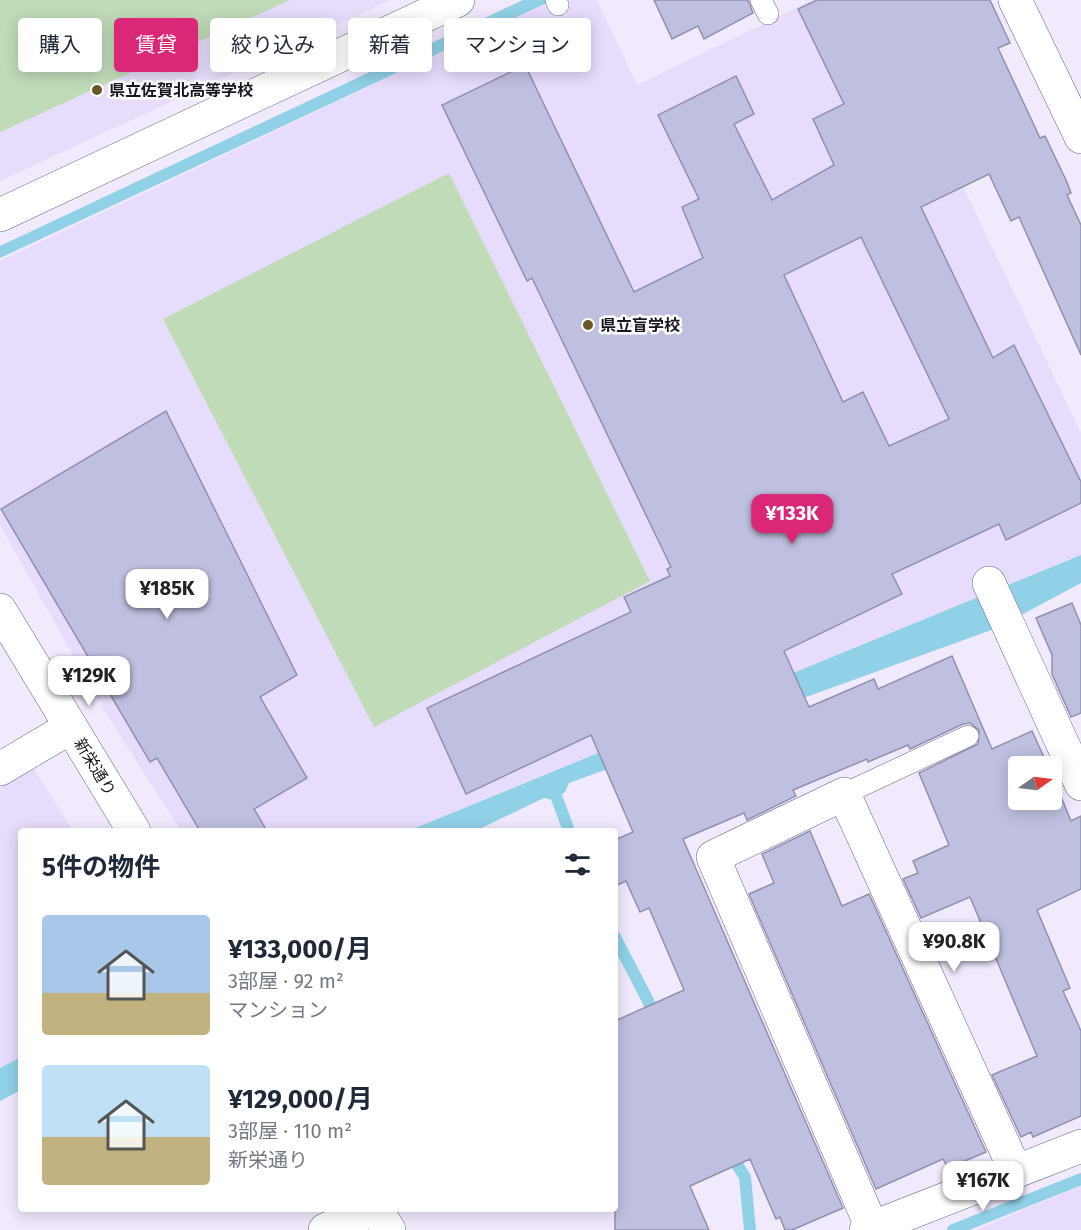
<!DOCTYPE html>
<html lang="ja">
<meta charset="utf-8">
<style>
:root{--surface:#fff;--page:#f2f2f3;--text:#1f2937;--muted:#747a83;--accent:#db2777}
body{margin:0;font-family:"Fira Sans","Noto Sans JP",sans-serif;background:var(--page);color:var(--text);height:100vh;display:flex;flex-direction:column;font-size:22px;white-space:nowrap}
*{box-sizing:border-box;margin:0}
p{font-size:20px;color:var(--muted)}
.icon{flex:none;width:33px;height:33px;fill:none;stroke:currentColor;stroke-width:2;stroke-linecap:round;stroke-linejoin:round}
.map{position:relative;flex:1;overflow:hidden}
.side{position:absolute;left:18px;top:828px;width:600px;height:384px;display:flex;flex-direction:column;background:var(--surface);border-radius:6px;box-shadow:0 3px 15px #0003}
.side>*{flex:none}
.top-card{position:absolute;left:18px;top:18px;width:600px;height:54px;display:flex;gap:12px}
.needle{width:39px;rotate:76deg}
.fabs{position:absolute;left:1008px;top:756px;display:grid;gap:12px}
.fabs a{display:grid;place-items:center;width:54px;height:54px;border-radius:6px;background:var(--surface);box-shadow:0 3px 15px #0003;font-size:30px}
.price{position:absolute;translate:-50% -51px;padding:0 14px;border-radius:12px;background:#fff;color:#222;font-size:20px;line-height:39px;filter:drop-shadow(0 2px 3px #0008)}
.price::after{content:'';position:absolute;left:50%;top:36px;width:18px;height:14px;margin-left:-9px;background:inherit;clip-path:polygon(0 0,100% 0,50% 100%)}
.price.on{background:var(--accent);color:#fff}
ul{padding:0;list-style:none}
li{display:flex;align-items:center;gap:18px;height:150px;padding:0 24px}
li span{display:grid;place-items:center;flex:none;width:168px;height:120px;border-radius:6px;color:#555}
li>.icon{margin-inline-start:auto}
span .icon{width:72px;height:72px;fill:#fffc;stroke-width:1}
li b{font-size:26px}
h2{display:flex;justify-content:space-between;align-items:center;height:72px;padding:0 24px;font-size:26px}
.tag{padding:0 21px;border-radius:6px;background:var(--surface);box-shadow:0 3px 15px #0003;font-size:21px;line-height:54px}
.tag.on{background:var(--accent);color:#fff}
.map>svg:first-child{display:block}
.built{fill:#e7dcfb}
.green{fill:#c0dbb8}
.water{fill:#91d1e8}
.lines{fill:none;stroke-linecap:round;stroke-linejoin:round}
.stream{stroke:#91d1e8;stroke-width:12}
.building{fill:#bfc0e0;stroke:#8f91af;stroke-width:1.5;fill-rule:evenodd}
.lane-casing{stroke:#706581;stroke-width:22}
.street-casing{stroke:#706581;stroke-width:34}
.secondary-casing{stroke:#706581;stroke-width:34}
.lane{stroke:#fff;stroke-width:21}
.street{stroke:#fff;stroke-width:33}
.secondary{stroke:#fff;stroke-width:33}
.poi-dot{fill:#695725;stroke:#fff;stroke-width:2}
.labels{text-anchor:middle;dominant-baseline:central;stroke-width:5;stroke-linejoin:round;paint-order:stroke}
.poi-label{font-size:16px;font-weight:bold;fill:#19151f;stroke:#fff;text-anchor:start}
.street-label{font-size:16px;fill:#19151f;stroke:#fff}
</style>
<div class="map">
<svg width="1081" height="1230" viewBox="0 0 1081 1230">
<rect width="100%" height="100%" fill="#f1eafd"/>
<g class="built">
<polygon points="0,0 390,0 0,181"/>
<polygon points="553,0 597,0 637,85 813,0 874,0 1081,433 1081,555 408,831 181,831 104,710 0,525 0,261"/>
<polygon points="34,769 73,831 21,831 21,1057 0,1068 0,787"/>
<polygon points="1081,1186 1081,1230 975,1230"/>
</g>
<g class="green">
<polygon points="0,0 290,0 0,132"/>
<polygon points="449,173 650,581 374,727 163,319"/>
</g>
<g class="water">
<polygon points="523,0 553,0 0,258 0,246"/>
<polygon points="1081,555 1081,583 997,628 569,783 565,792 553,800 544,798 475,831 408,831"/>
<polygon points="21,1057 21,1090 0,1101 0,1068"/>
</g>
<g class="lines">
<g class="stream">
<polyline points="552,785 569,831"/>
<polyline points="615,937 657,1018"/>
<polyline points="729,1152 745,1177 750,1230"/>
<polyline points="953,1230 1081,1179"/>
</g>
</g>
<g class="building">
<polygon points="654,0 748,0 753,13 704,39 698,26 672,39"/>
<path d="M 817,0 L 990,0 L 1010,43 L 998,48 L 1040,138 L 1045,136 L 1066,180 L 1071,193 L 1067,195 L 1081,225 L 1081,355 L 1019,217 L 1011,221 L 989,174 L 921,207 L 993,358 L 1014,345 L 1081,482 L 1081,503 L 1006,540 L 999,524 L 892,574 L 902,594 L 784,651 L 809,707 L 874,679 L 878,689 L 952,656 L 992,749 L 1032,731 L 1048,766 L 1018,766 L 1018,800 L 1052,800 L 1052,775 L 1071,821 L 1081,816 L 1081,889 L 1037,910 L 1070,988 L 1063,991 L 1081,1031 L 1081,1116 L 1033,1137 L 1031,1132 L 1021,1137 L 992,1075 L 1037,1056 L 970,897 L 921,918 L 903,879 L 918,873 L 913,861 L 949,845 L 919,773 L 978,744 L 979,730 L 970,723 L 963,724 L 910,749 L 908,745 L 868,762 L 867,759 L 793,790 L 796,796 L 747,820 L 744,813 L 683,839 L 843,1208 L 792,1230 L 785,1230 L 780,1217 L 776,1219 L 750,1159 L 690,1186 L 709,1230 L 615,1230 L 615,1021 L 684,990 L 649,908 L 640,912 L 626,881 L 615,886 L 615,840 L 633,832 L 591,735 L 466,794 L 427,708 L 631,612 L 624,597 L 670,576 L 667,569 L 671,567 L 532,278 L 527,281 L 442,105 L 525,65 L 634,292 L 703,258 L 682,207 L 699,199 L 658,115 L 736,76 L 754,114 L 734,124 L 772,200 L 834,165 L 813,119 L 844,104 L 798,9 ZM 861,237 L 949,419 L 889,446 L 863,392 L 843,402 L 784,275 Z"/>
<polygon points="166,411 297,675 260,697 307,778 254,809 267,831 200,831 157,758 150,762 1,509"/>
<polygon points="1072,603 1081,625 1081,713 1071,717 1052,674 1052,655 1036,618"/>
<polygon points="810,831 842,906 869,894 986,1152 948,1168 943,1159 876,1189 749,894 774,883 762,854"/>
</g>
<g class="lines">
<g class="lane-casing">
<g id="lane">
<polyline points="556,0 558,5"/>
<polyline points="761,0 768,14"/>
<polyline points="844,794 968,736"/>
</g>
</g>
<g class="street-casing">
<g id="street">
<polyline points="1015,0 1081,137"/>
<polyline points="0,215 458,0"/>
<polyline points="989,583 1081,784"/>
<polyline points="0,769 71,727"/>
<polyline points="872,1228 713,857 844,794 1016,1172"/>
<polyline points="325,1230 375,1209"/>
<polyline points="866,1230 1081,1146"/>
</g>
</g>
<g class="secondary-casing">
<g id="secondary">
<polyline points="0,610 134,831"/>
<polyline points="375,1209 389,1230"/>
</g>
</g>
<use href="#lane" class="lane"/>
<use href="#street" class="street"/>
<use href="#secondary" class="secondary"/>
</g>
<g class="poi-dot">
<circle cx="97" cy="90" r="6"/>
<circle cx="588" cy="325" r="6"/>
</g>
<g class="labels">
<g class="poi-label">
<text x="109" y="90">県立佐賀北高等学校</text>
<text x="600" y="325">県立盲学校</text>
</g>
<g class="street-label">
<text transform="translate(95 767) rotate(59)">新栄通り</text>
</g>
</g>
</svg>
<div class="fabs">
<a><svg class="needle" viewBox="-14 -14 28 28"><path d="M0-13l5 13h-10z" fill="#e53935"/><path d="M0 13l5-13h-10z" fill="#747a83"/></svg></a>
</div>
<b class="price on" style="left:792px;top:545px">¥133K</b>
<b class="price" style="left:167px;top:620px">¥185K</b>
<b class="price" style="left:89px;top:707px">¥129K</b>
<b class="price" style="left:954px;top:973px">¥90.8K</b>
<b class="price" style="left:983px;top:1212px">¥167K</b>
<div class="top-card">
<a class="tag">購入</a>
<a class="tag on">賃貸</a>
<a class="tag">絞り込み</a>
<a class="tag">新着</a>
<a class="tag">マンション</a>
</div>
<section class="side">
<h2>5件の物件<svg class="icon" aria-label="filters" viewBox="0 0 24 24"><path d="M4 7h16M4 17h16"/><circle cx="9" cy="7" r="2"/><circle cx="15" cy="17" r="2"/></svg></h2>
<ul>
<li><span style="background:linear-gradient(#a9c7e8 65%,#c2b280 0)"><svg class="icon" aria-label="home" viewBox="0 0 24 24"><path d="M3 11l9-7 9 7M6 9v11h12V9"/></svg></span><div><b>¥133,000/月</b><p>3部屋 · 92 m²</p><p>マンション</p></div></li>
<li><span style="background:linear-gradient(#bfe0f5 60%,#c2b280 0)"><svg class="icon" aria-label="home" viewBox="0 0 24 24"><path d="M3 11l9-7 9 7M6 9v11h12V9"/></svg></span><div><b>¥129,000/月</b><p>3部屋 · 110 m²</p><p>新栄通り</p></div></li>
</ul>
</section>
</div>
